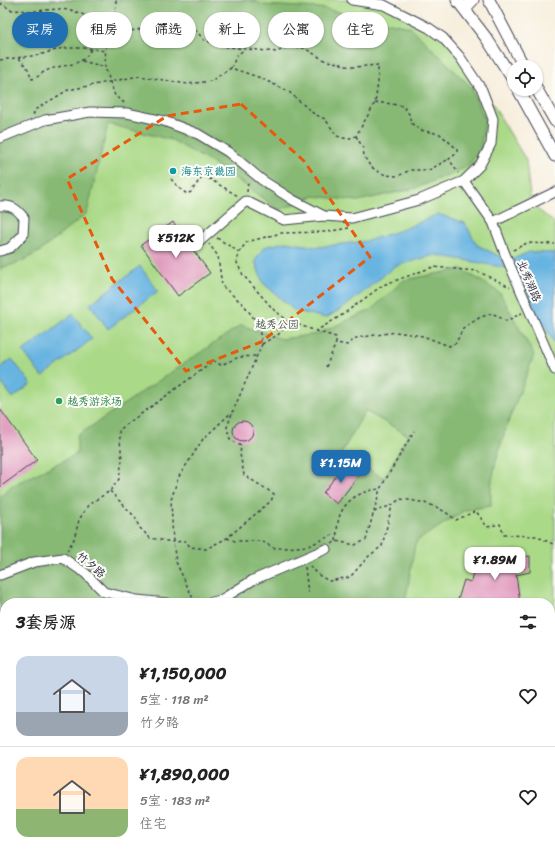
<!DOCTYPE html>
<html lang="zh">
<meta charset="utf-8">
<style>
:root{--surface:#fff;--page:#f6f6f6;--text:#222;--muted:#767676;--line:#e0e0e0;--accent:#1f6fb2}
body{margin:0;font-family:Sriracha,"LXGW WenKai TC",sans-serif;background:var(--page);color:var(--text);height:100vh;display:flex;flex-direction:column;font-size:15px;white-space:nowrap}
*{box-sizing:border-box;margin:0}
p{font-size:13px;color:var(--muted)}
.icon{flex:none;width:22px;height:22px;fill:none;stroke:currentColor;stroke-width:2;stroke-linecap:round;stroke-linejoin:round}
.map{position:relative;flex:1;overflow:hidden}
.drawer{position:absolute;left:0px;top:598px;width:555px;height:256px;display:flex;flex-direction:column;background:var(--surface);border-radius:16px 16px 0 0;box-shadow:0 1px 3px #0004}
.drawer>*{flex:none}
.hud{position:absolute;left:12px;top:12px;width:531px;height:36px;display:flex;gap:8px}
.controls{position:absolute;left:507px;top:60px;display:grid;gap:8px}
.controls a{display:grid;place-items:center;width:36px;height:36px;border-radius:50%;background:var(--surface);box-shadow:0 1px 3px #0004;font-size:20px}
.price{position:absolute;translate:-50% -34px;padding:0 9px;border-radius:8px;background:#fff;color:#222;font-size:13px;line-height:26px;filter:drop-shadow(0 1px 2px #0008)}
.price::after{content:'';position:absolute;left:50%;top:24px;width:12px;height:9px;margin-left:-6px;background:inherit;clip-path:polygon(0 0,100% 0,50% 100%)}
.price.active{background:var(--accent);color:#fff}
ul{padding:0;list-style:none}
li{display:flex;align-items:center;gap:12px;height:100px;padding:0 16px}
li+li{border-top:1px solid var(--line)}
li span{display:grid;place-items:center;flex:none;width:112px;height:80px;border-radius:12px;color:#555}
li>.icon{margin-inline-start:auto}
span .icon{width:48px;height:48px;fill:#fffc;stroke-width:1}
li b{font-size:17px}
h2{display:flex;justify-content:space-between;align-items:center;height:48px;padding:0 16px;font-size:17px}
.pill{padding:0 14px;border-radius:18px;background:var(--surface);box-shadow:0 1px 3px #0004;font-size:14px;line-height:36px}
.pill.active{background:var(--accent);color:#fff}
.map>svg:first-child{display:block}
.green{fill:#aad987;stroke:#667e61}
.forest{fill:#87b974;stroke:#546e58;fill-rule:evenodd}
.water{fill:#67b4e1;stroke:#446b8e}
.building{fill:#df95bb}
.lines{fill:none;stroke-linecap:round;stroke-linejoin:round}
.minor-casing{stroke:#424153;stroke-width:11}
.major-casing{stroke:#424153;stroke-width:13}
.highway-casing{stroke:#424153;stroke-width:14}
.path{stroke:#424153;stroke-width:1.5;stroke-dasharray:3 3;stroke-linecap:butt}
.minor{stroke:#fff;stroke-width:9}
.major{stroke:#fff;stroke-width:11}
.highway{stroke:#fff;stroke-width:12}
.highway-bridge-casing{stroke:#424153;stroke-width:14;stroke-linecap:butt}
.highway-bridge{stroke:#fff;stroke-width:12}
.marked{fill:none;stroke:#e8590c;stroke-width:3;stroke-dasharray:8 5;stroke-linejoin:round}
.culture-dot{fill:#0f9aa8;stroke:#fdfcf7;stroke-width:1.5}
.leisure-dot{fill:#2e9e5b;stroke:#fdfcf7;stroke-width:1.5}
.labels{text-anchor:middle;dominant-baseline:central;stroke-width:4;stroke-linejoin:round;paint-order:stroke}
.culture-label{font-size:11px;fill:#0d838f;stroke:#fdfcf7;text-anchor:start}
.street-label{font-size:11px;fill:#22223b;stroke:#fdfcf7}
.park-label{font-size:11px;fill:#4b5952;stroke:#fdfcf7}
.leisure-label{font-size:11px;fill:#27864d;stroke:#fdfcf7;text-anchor:start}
</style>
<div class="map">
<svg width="555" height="854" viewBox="0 0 555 854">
<rect width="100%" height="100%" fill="#fdfcf7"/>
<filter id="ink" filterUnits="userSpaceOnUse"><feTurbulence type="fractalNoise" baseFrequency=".025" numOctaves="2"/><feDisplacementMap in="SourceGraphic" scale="8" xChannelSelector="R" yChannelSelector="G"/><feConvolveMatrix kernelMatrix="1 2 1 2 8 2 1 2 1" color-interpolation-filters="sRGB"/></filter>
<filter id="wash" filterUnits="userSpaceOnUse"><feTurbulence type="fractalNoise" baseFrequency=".012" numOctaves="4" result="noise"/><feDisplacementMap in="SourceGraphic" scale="16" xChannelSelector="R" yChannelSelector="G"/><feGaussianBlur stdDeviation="0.9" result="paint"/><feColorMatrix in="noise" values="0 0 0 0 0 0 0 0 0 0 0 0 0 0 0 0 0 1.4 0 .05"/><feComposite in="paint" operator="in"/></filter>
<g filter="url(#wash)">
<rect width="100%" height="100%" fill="#f7eedc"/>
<g class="green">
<polygon points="0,0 386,0 448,30 526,160 531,204 555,223 555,716 550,718 550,603 5,603 5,812 0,812"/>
<polygon points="555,796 555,854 364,854 380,849 550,849 550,797"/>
</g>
<g class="forest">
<polygon points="26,0 251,0 264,5 320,8 410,27 470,86 485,120 480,150 467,167 416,188 358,201 314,196 279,210 224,170 172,140 108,124 87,213 39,252 18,263 0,268 0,3"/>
<path d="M 462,269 L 500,293 L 534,355 C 519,397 499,437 492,481 C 490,489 491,498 491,506 L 465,510 L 417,541 L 415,545 L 405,603 L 5,603 L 5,796 L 0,796 L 0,497 L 11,486 L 77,454 L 77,436 L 241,325 L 282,339 L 317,334 L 371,310 L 404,280 ZM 365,411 L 408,435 L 384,478 L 341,454 Z"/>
</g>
<g class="water">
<polygon points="438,214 465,223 477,245 501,257 506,268 459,259 435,255 395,266 346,306 326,318 295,311 263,283 255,261 264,247 285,242 318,247 367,241 404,229"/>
<polygon points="529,252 555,253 555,344 533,306 526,286 514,268 511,260"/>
<polygon points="140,266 158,291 108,329 90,304"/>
<polygon points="73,314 92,339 42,377 23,351"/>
<polygon points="12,359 31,384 13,398 0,381 0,368"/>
</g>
<g id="blocks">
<g class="building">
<polygon points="173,222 210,273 178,296 141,245"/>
<polygon points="0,409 37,460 0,487"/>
<circle cx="243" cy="431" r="10"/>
<polygon points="345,464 359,475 337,504 323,493"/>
<polygon points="530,556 530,572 516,575 520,603 457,603 464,580 471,582 475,561"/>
</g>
</g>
</g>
<g filter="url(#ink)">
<use href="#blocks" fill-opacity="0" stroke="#424153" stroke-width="1"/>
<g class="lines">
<g class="minor-casing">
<g id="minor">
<polyline points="0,138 45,120 90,112 127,113 164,121 198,134 228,152 262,180 293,200 324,216 352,218 419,200 464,181 480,165 491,144 493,119 482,90 460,57 443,38 429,28 384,5 352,0"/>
<polyline points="464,181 493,222 555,192"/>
<path d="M 0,206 C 12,205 17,209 24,218 L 23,235 L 10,248 L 0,251"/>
<polyline points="493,222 505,254 555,370"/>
<polyline points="199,242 246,201 284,220 324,216"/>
<polyline points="0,575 34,562 63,558 85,573 104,592 137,600 167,603"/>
<polyline points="208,603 221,600 253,580 326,549"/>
<polyline points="550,665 551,630 555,619"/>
<polyline points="550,818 555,816"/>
<polyline points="458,849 458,854"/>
<polyline points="419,854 437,849"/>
</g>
</g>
<g class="major-casing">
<g id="major">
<polyline points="457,0 487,39 514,81"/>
<polyline points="489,0 524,67"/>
<polyline points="467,12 467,6 473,0"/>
<polyline points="536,88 555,121"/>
<polyline points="518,89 555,156"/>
</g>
</g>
<g class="highway-casing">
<g id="highway">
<polyline points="550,733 555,731"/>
<polyline points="550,752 555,750"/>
<polyline points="550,761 555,759"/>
<polyline points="550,772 555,770"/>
<polyline points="550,782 555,780"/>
<polyline points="0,834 5,834"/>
<polyline points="194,854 225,849"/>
<polyline points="239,854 267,849"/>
<polyline points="310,854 330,849"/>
</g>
</g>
<g class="path">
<polyline points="116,0 115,16 106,39 105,67 115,96 126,104"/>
<polyline points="0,3 12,10 36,11 58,9 71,10 100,21 115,30 130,31 179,23 193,27 204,40 228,47 277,52 287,47 304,48 326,61 339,63 346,66 354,67 378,65 378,83 375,103 356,136 347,139 337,136 325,119 314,114 288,91 258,77 231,68 211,81 188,84 139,76 68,90 36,109 33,115"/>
<path d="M 19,58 L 28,69 L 32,79 C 38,78 42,72 48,70 C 65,63 82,68 91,49"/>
<polyline points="0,60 39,55 63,48 87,48 105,51"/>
<polyline points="82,61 105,67"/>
<polyline points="231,68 237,55 245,49"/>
<polyline points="375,103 385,103 403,106 409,114 411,123 420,130 440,134 457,149 457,153 449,159 458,173"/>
<polyline points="356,136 363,148 364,156 370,166 377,171 386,175 398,176 410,170 429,170 449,159"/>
<polyline points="171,179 179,188 187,194 191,192 203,175 238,196"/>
<polyline points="247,192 248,180"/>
<polyline points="349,228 326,232 281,233 247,242 239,252 237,263 243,275 274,310 288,321 316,331 342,315 383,285 433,267 477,271 510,287"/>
<polyline points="217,238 239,252"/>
<polyline points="513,250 527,243 555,244"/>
<polyline points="316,331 336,337 336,343 347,345 356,338 396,332 423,336 449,346 456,343 463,328 479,318 492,313 506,321 522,313"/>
<polyline points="262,344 279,334 288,321"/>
<polyline points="326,367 336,343"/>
<polyline points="110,491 135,517 139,527 150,538 173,542 186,541 190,547 206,549 227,538 271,501 274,494 244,475 240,454 241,446 230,439 227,427 233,411"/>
<path d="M 374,512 L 392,505 L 400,499 C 425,502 436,504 456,520 L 476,511 L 487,527 L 500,524 L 504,535 L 536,536 L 555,545"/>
<polyline points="227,538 235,541 261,541 274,548 285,548 308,546 337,533"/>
<path d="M 336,541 C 337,534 337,525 339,518 C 344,500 362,490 380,489"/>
<polyline points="332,544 336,541 355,545 366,540 380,489 414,431"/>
<polyline points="67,551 74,539 79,520 88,505 110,491 119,479 122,460 119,430 214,361 221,365 239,357 256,356"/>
<polyline points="310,566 320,576 329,581 350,577 369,556 382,546 392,506"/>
<polyline points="305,567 308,593"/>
<polyline points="195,603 176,562 173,542 171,500 178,478 203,439 233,411 262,344 258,324 244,305 222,286 218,256 209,244"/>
<polyline points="0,657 5,659"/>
<polyline points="550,684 555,685"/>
<polyline points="0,709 5,711"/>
</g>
<use href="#minor" class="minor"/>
<use href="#major" class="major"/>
<use href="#highway" class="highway"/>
<g class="highway-bridge-casing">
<path id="highway-bridge" d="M 0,852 C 51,854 102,854 153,849"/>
</g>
<use href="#highway-bridge" class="highway-bridge"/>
</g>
</g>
<path class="marked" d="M 241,104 L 304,161 L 370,257 L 261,342 L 186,371 L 112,279 L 67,179 L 167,116 Z"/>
<circle class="culture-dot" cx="173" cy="171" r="4"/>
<circle class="leisure-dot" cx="59" cy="401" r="4"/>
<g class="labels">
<g class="culture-label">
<text x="181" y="171">海东京畿园</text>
</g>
<g class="street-label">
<text transform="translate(529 281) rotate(67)">北秀湖路</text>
<text transform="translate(91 565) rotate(40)">竹夕路</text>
</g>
<g class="park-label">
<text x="277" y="324">越秀公园</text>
</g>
<g class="leisure-label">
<text x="67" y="401">越秀游泳场</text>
</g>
</g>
</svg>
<div class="controls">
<a><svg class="icon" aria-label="locate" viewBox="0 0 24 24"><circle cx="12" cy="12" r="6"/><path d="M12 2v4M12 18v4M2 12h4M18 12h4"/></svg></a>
</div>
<b class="price" style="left:176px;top:259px">¥512K</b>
<b class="price active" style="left:341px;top:484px">¥1.15M</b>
<b class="price" style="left:495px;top:581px">¥1.89M</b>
<div class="hud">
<a class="pill active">买房</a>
<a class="pill">租房</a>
<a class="pill">筛选</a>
<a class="pill">新上</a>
<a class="pill">公寓</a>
<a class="pill">住宅</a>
</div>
<section class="drawer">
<h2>3套房源<svg class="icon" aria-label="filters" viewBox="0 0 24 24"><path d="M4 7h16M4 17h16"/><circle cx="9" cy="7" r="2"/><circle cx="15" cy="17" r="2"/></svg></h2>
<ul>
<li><span style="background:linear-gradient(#c9d6e8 70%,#9aa5b1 0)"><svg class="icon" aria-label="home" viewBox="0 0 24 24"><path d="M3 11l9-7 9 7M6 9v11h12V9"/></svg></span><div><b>¥1,150,000</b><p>5室 · 118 m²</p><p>竹夕路</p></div><svg class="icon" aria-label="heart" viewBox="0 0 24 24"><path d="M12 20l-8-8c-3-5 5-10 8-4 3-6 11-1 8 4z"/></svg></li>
<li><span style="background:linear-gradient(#ffd9b3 65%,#8fb573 0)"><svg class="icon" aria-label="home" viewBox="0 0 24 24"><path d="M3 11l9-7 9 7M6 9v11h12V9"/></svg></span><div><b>¥1,890,000</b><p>5室 · 183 m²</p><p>住宅</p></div><svg class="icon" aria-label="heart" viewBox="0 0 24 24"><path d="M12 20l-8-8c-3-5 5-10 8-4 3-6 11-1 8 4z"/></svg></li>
</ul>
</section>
</div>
